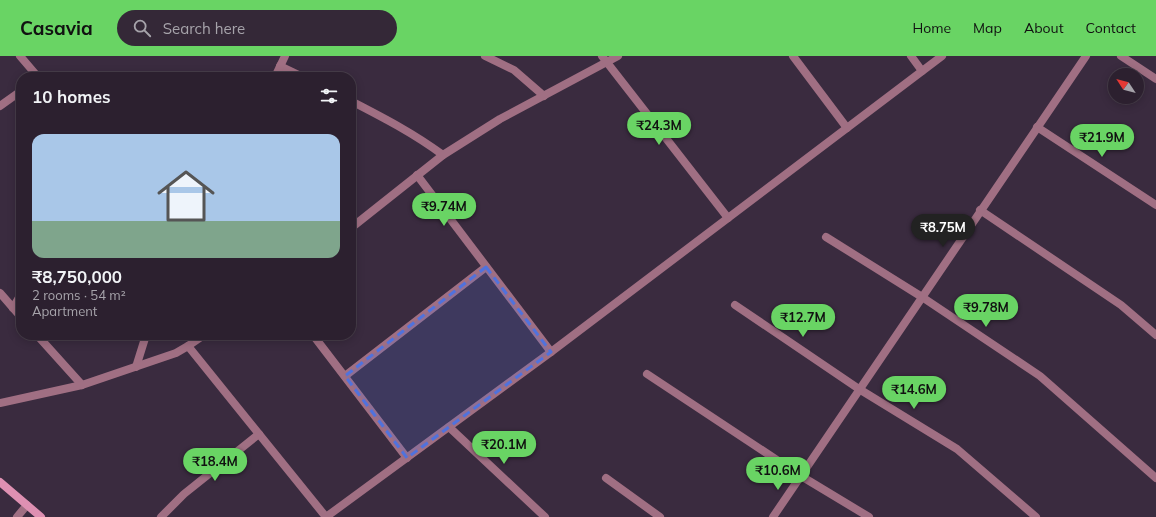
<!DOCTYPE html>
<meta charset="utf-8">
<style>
:root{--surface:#2c202f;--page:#342837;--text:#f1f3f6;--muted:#a6a3aa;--line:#483e4b;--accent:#69d464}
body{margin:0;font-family:Mulish,sans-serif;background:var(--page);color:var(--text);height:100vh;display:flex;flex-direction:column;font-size:15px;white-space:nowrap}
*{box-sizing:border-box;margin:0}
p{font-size:13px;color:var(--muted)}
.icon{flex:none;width:22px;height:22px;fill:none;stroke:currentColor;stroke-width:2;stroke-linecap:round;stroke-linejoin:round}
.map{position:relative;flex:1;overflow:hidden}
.drawer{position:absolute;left:16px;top:16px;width:340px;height:268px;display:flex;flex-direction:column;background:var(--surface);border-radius:16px;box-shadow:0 2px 10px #0003,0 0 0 1px var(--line)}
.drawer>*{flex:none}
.needle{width:26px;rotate:306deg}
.fabs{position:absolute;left:1108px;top:12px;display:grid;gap:8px}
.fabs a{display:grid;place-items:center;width:36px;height:36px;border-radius:50%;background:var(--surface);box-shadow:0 2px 10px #0003,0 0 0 1px var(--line);font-size:20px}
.price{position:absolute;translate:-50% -34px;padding:0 9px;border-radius:14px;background:var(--accent);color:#111;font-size:13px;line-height:26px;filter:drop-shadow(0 1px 2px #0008)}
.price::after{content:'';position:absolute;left:50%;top:24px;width:12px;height:9px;margin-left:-6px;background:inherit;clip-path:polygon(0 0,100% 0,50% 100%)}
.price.on{background:#222;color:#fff}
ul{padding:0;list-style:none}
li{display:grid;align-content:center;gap:8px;height:212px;padding:0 16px}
li span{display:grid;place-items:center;height:124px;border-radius:12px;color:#555}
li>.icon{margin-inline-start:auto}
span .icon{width:72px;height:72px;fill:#fffc;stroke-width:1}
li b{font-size:17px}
h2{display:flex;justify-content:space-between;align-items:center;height:48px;padding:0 16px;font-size:17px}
header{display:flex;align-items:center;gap:24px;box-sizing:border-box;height:56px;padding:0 20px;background:var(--accent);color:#111}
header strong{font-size:19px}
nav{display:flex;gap:22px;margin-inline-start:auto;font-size:14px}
.search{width:280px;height:36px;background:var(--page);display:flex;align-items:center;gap:10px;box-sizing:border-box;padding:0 14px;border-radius:22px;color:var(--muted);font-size:15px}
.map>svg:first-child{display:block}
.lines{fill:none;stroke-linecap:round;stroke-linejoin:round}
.street{stroke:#a06f83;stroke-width:8}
.secondary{stroke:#de90b2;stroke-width:8}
.marked{fill:#5072dd;fill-opacity:0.2;stroke:#5072dd;stroke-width:3;stroke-dasharray:8 5;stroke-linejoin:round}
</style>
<header>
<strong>Casavia</strong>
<div class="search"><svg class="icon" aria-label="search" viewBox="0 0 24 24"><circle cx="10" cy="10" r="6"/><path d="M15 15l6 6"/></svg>Search here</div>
<nav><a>Home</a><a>Map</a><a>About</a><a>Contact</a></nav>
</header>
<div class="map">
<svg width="1156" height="461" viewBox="0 0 1156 461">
<rect width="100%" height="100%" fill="#3a2b3f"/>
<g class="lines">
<g class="street">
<polyline points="20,0 38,21"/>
<polyline points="485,0 514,14 544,40"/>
<polyline points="602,0 728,162"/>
<polyline points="793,0 847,72"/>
<polyline points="911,0 922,15"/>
<polyline points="1121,0 1156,23"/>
<polyline points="280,10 303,21"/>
<polyline points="275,21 285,0"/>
<path d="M 351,45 C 384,62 413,77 443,99"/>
<polyline points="0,50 21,35"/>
<polyline points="1037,71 1156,149"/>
<polyline points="417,119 551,296"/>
<polyline points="980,154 1121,249 1156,279"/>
<polyline points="351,172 443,99 500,63 618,0"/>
<polyline points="826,181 922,241 1040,320 1156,422"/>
<polyline points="0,237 21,261"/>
<polyline points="735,249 859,333 957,393 1036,461"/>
<polyline points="13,252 21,238"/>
<polyline points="37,279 82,329"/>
<polyline points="313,279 407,402"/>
<polyline points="188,290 326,461"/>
<polyline points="136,311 146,279"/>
<polyline points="647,318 801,420 869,461"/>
<polyline points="345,320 486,211"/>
<polyline points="0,347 82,329 176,297 188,290 204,279"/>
<polyline points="449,371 545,461"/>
<polyline points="606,422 660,461"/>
<polyline points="17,461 27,449"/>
<polyline points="161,461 184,438 259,378"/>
<polyline points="326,461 551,296 942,0"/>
<polyline points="773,461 1086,0"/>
</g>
<polyline class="secondary" points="0,426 41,461"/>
</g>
<path class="marked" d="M 486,211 L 551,296 L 407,402 L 345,320 Z"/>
</svg>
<div class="fabs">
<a><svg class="needle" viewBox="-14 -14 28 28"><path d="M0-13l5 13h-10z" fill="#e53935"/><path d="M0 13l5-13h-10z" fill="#a6a3aa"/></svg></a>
</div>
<b class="price" style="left:659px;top:90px">₹24.3M</b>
<b class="price" style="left:1102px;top:102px">₹21.9M</b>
<b class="price" style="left:444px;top:171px">₹9.74M</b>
<b class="price on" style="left:943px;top:192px">₹8.75M</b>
<b class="price" style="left:986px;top:272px">₹9.78M</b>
<b class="price" style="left:803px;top:282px">₹12.7M</b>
<b class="price" style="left:914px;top:354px">₹14.6M</b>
<b class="price" style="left:504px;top:409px">₹20.1M</b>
<b class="price" style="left:215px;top:426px">₹18.4M</b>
<b class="price" style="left:778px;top:435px">₹10.6M</b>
<section class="drawer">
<h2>10 homes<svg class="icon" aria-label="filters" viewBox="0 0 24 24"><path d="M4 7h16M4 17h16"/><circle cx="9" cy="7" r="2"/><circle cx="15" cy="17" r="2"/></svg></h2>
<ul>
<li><span style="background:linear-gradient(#a9c7e8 70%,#7fa58c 0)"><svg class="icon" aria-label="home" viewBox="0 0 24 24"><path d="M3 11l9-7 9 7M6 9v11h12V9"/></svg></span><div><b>₹8,750,000</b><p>2 rooms · 54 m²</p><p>Apartment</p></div></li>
</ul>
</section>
</div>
